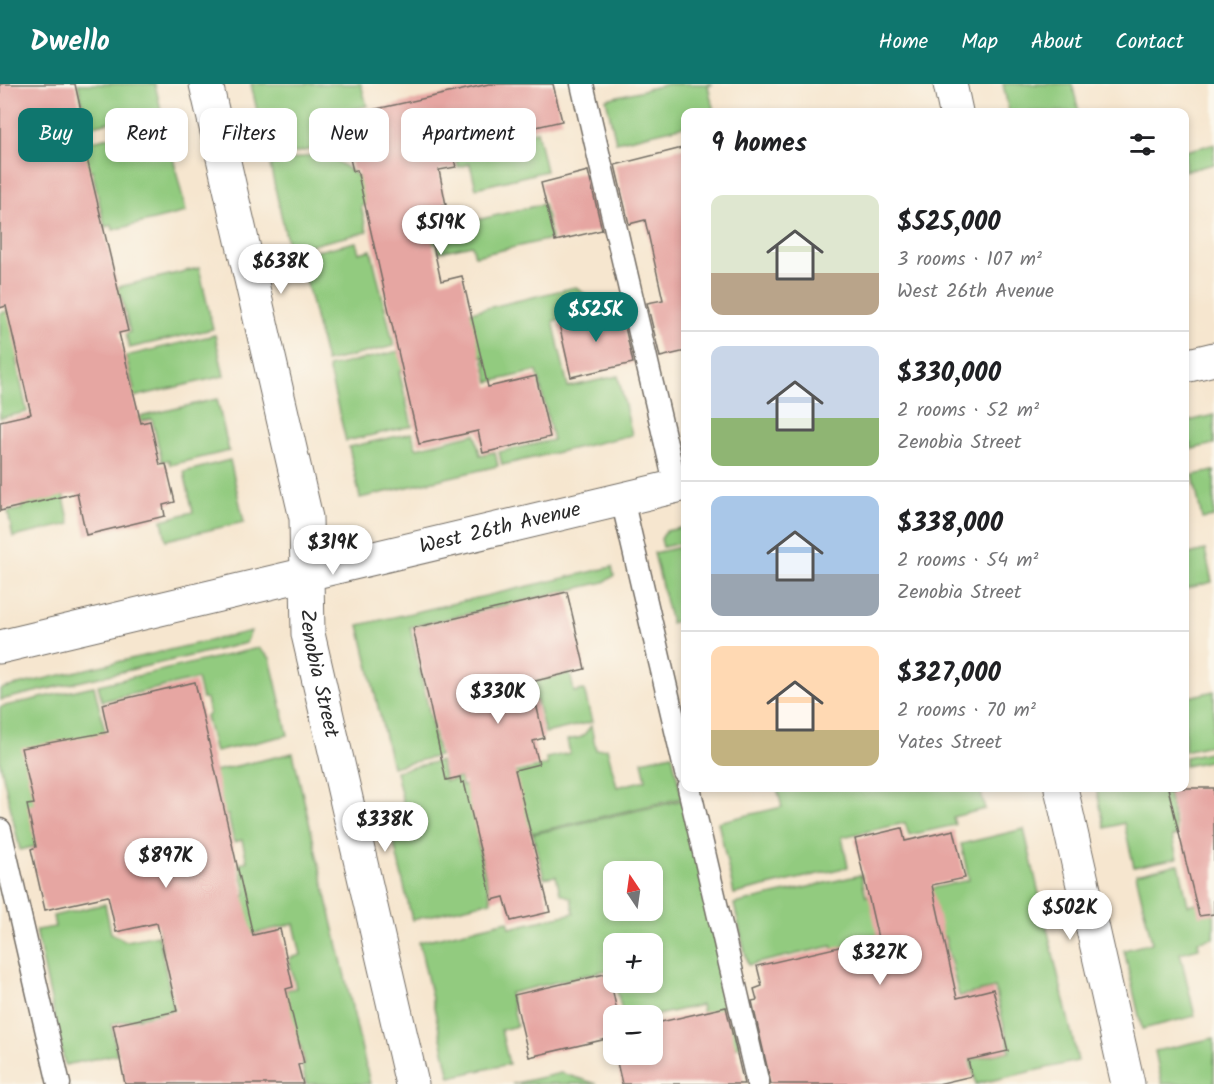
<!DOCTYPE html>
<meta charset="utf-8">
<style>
:root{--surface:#fff;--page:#f6f6f6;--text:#202124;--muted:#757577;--line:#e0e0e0;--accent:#0f766e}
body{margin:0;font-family:Kalam,sans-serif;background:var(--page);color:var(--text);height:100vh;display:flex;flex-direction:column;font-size:22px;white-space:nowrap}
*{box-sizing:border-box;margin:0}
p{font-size:20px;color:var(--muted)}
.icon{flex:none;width:33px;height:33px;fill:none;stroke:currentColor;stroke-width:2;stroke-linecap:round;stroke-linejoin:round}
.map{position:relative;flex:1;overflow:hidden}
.panel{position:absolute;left:681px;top:24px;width:508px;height:684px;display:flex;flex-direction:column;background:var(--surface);border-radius:12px;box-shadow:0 3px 9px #0003}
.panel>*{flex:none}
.top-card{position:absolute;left:18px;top:24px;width:570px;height:54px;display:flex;gap:12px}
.needle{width:39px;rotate:347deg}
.controls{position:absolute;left:603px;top:777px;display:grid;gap:12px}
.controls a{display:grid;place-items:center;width:60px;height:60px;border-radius:12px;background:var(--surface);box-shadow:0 3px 9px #0003;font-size:30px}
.price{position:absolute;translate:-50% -51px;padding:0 14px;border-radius:21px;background:#fff;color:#222;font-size:20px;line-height:39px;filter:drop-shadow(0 2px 3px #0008)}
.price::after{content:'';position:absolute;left:50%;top:36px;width:18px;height:14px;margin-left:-9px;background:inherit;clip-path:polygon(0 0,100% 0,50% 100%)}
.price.active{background:var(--accent);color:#fff}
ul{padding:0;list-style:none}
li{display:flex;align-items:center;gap:18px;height:150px;padding:0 30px}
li+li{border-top:2px solid var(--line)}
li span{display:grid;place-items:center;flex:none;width:168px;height:120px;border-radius:12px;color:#555}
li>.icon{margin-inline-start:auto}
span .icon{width:72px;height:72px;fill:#fffc;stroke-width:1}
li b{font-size:26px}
h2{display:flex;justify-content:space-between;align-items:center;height:72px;padding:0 30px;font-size:26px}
.chip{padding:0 21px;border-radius:12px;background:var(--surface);box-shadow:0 3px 9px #0003;font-size:21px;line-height:54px}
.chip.active{background:var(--accent);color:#fff}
header{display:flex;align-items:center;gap:36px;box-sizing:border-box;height:84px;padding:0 30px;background:var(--accent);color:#fff}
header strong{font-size:28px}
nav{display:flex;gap:33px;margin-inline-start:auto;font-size:21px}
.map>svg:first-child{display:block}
.grass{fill:#92cb7f;stroke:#5e7b55;stroke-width:1.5;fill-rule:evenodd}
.building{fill:#e6a6a2}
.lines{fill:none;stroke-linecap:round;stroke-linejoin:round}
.service-casing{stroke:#726c64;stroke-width:25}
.minor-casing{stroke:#726c64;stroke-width:35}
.tertiary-casing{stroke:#726c64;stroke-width:35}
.service{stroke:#fff;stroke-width:22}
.minor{stroke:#fff;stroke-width:33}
.tertiary{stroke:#fff;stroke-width:33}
.labels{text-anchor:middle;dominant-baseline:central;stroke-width:5;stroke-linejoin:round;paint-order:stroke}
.street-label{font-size:21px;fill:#2b2b2b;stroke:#fbf7ec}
</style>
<header>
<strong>Dwello</strong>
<nav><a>Home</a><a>Map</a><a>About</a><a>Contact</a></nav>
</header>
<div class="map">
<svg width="1214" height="1000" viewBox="0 0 1214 1000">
<rect width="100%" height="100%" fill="#fbf7ec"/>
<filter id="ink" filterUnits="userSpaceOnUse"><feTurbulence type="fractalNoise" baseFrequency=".0167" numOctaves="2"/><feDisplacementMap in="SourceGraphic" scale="12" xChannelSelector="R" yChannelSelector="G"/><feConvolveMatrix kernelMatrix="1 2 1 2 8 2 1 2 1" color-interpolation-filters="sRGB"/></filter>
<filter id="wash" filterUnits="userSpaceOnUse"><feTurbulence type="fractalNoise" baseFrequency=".008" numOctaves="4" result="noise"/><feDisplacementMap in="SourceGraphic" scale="24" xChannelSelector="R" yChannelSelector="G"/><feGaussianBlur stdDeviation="1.35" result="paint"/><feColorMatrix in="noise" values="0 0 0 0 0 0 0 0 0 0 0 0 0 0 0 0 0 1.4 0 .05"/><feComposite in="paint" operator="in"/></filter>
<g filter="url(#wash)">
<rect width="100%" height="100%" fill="#f6e6cf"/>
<g class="grass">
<polygon points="78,0 155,0 161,26 88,43"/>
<polygon points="251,0 361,0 367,22 327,31 334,60 268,75"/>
<polygon points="668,0 713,0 708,2 714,28 686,28 685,42 616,58 606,15"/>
<polygon points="1003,0 1072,0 1079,28 1009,28"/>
<polygon points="492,3 505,54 537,47 546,87 476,104 470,80 458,83 449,44"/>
<polygon points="165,40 186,128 113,146 112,141 105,143 92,86 53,94 71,62"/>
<polygon points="1214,60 1214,80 1185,87 1185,67"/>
<polygon points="324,68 366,98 371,119 361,122 367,148 289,166 270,81"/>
<polygon points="544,120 551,155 475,172 472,161 439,168 437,159 431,160 427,148"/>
<polygon points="356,158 359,169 371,166 394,262 326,278 300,171"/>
<polygon points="199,184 213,245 129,264 126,250 130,248 121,211 78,220 76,213"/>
<polygon points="575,203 606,225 553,237 568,303 618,292 632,351 502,381 499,368 553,356 537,287 489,298 483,272 399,287 412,342 346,357 328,283 400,267 395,246"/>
<polygon points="66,214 58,266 16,276 27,328 0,334 0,229"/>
<polygon points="215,251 224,292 129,314 128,307 134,305 126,272"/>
<polygon points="217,315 229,367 170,381 169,376 162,377 152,335 131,339 130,335"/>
<polygon points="1214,331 1214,360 1192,365 1191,360 1185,361 1185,338"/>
<polygon points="412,349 416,364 475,350 480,371 495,368 498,382 360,414 349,363"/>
<polygon points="55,374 70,440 13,453 8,428 22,425 21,416"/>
<polygon points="230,376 244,438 166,456 162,436 193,428 184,388"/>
<polygon points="1214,387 1214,433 1202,435 1193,391"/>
<polygon points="685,443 685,458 663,463 661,455 666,447"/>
<polygon points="685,462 685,534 671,539 654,469"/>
<polygon points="1205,466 1212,498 1185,505 1185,471"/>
<polygon points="612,483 614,492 604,498 410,543 439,672 392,683 359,541"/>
<polygon points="251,547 246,559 0,616 0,605"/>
<polygon points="258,564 270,574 288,651 215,668 206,632 209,630 206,615 202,615 197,595 102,617 98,601"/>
<polygon points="570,589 574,608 584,606 592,638 545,649 537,617 445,638 431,622"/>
<polygon points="94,602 112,676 81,751 20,766 0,678 0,623"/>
<polygon points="1214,607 1214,641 1212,642 1214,660 1185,667 1185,614"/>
<polygon points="591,642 596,666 607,664 617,703 646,696 642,677 672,670 682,714 532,749 530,744 477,756 491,817 412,836 394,759 411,755 396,687 440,677 445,697 460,694 462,702 547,681 546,674 570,669 567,656 582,653"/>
<polygon points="1214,667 1214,676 1185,682 1185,673"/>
<polygon points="293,669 370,1000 306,1000 302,981 305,980 300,960 297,960 202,926 296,904 289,874 301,871 294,840 164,870 158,842 237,824 246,809 239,780 247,777 242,756 234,758 228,731 151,748 202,690"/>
<polygon points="777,704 980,704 985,725 953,733 955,741 909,751 905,739 842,753 848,783 734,810 718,738 782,723"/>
<polygon points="1096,704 1167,704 1177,751 1172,753 1177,774 1134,783 1124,739 1105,744"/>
<path d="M 683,716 L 740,962 L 712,969 L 701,921 L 653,932 L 623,931 L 615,899 L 652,898 L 652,860 L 614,860 L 613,892 L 612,885 L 510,909 L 517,942 L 501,946 L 509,980 L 450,993 L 419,858 L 508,837 L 510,844 L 574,829 L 571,814 L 560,809 L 556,792 L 544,794 L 533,750 ZM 614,788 L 652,788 L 652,826 L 614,826 Z"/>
<polygon points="1024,745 1078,977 976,1000 970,976 1010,967 995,904 959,912 945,853 897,864 886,815 969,796 961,760"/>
<polygon points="1179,780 1188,821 1214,815 1214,854 1198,857 1199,864 1180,869 1195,932 1142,945 1124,866 1152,859 1136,790"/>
<polygon points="861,791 866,812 879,809 895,865 835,874 832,862 748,881 734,820"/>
<polygon points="105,820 111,849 126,857 158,851 174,926 111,940 117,970 65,981 36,846 55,843 53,832"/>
<polygon points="1214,954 1214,1000 1162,1000 1155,967"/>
<polygon points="561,989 597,1000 512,1000"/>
</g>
<g id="blocks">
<g class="building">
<polygon points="0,0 75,0 85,44 80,45 128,247 119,249 141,339 150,337 160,381 166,380 175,418 163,421 165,432 86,451 77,409 0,427 0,337 31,330 6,222 0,224"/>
<polygon points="489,0 553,0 562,37 451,63 456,83 439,86 446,121 425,125 441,197 462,192 488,303 536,292 550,353 483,369 478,347 419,360 357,86 353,87 340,33"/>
<polygon points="686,63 686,267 660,273 647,219 663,216 645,136 629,140 615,81"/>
<polygon points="588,87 602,146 555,157 541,99"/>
<polygon points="621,225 633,279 571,293 559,240"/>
<polygon points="567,508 585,585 531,598 544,654 533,657 539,680 515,686 550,828 511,837 504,813 492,816 464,698 461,699 460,693 446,696 413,544"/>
<polygon points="195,598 253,851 280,845 293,903 286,905 304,979 298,981 303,1000 125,1000 113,941 177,927 157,839 116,848 108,812 45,826 31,765 36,763 27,721 34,720 21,664 108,648 102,620"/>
<polygon points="1168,704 1214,704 1214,830 1199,832"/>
<polygon points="902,744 905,757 954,746 965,794 932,801 957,914 993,905 1008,967 968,976 972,992 938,1000 771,1000 752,917 757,916 754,905 762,902 757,882 878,854 855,755"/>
<polygon points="609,889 618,932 614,932 614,965 611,954 529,973 514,911"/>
<polygon points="726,923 744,1000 622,1000 615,970 652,970 652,940"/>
</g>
</g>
</g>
<g filter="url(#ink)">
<use href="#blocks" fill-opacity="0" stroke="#726c64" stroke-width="1.5"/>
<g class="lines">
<g class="service-casing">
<g id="service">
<polyline points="582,0 676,403"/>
<polyline points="622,415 686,689"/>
<polyline points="689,704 758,1000"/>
<polyline points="0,746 59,1000"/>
</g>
</g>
<g class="minor-casing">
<g id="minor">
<path id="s1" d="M 206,0 L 306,434 L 308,550 L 412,1000"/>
<polyline points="950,0 956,28"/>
<polyline points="1061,704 1128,1000"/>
</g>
</g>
<g class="tertiary-casing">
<g id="tertiary">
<polyline points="1185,282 1214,275"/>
<path id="s2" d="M 0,563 L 686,400"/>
</g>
</g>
<use href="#service" class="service"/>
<use href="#minor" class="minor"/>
<use href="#tertiary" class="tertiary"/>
</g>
</g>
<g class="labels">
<g class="street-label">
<text stroke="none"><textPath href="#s2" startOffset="514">West 26th Avenue</textPath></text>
<text stroke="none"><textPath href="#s1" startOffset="602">Zenobia Street</textPath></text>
</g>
</g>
</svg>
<div class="controls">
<a><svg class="needle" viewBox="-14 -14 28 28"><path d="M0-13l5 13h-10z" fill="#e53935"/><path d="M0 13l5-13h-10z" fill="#757577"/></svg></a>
<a>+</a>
<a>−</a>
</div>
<b class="price" style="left:441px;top:172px">$519K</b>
<b class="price" style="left:281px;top:211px">$638K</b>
<b class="price active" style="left:596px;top:259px">$525K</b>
<b class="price" style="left:333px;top:492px">$319K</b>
<b class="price" style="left:498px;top:641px">$330K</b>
<b class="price" style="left:385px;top:769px">$338K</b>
<b class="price" style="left:166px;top:805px">$897K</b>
<b class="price" style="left:1070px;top:857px">$502K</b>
<b class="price" style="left:880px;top:902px">$327K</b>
<div class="top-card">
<a class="chip active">Buy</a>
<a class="chip">Rent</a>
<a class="chip">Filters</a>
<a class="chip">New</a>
<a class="chip">Apartment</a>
</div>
<section class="panel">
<h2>9 homes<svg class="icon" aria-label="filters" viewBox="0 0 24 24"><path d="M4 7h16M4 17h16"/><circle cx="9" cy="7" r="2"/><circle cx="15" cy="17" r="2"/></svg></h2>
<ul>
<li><span style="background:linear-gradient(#dfe7d0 65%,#b9a48a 0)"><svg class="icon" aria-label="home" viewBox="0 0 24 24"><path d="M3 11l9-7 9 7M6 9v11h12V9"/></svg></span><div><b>$525,000</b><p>3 rooms · 107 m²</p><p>West 26th Avenue</p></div></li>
<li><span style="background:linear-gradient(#c9d6e8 60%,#8fb573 0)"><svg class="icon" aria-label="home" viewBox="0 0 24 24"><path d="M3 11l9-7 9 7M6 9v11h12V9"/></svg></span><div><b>$330,000</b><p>2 rooms · 52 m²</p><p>Zenobia Street</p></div></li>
<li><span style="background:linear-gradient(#a9c7e8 65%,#9aa5b1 0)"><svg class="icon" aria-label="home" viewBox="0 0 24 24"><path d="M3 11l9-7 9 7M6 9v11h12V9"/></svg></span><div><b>$338,000</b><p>2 rooms · 54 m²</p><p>Zenobia Street</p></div></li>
<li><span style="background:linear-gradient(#ffd9b3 70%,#c2b280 0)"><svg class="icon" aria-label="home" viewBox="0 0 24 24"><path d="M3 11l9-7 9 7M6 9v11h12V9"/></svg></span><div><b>$327,000</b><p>2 rooms · 70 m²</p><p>Yates Street</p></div></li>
</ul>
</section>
</div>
